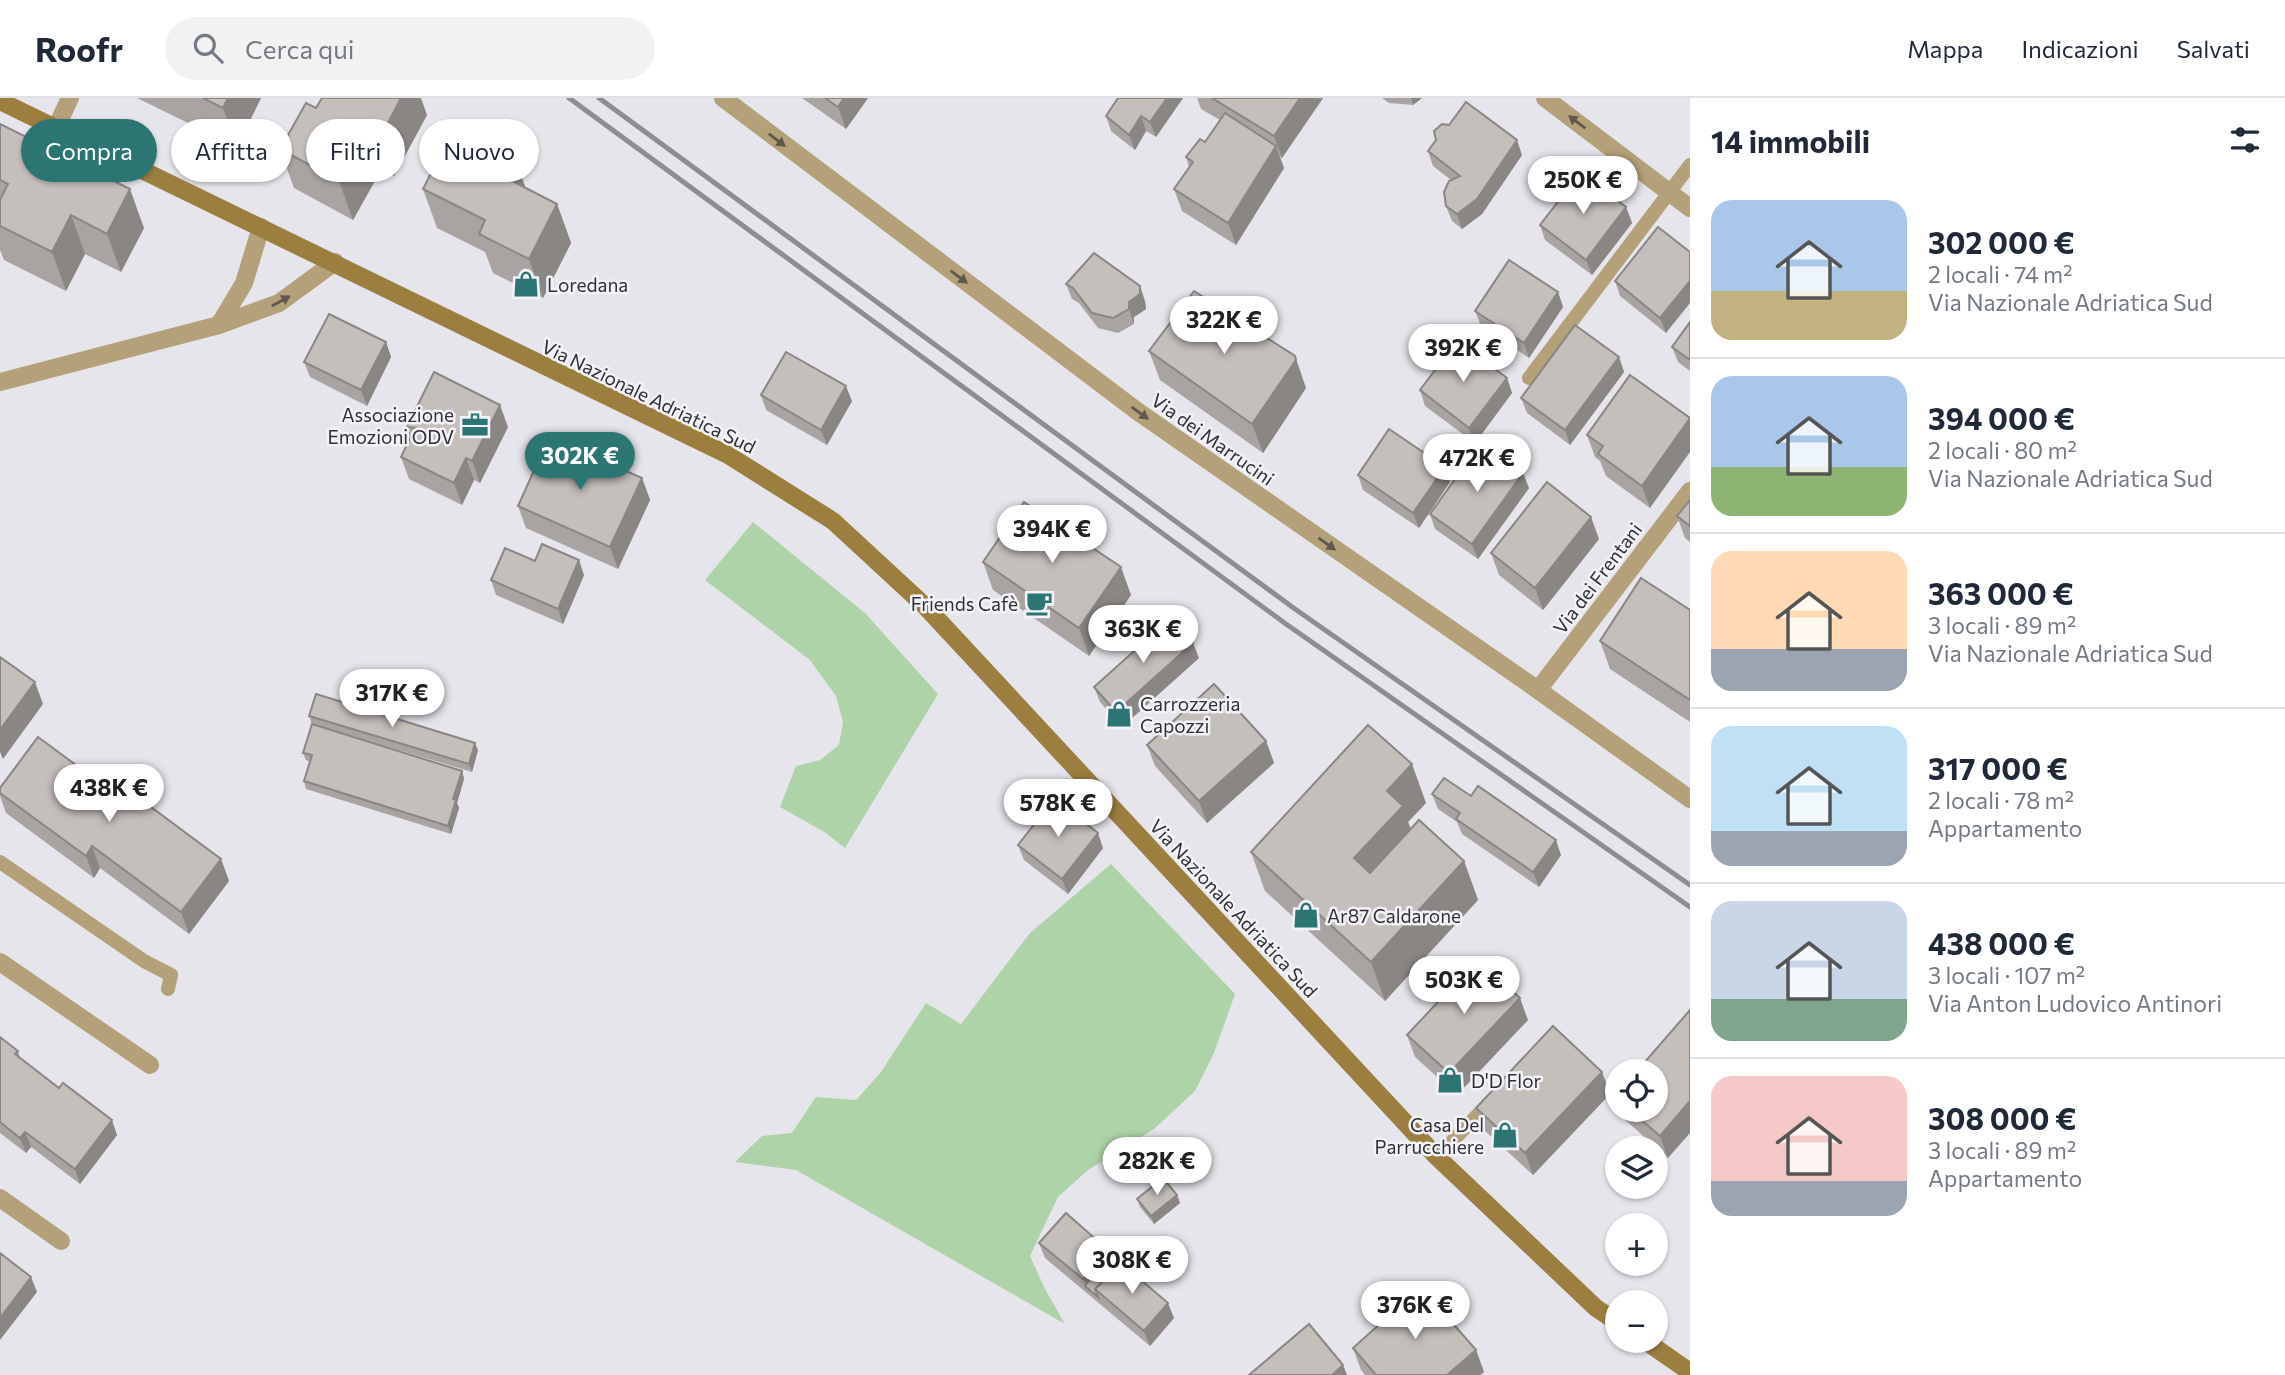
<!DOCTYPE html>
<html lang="it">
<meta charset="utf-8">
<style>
:root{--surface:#fff;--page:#f2f2f3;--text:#1f2937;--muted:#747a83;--line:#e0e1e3;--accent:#2b7573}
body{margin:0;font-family:Commissioner,sans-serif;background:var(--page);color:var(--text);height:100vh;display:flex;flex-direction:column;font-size:26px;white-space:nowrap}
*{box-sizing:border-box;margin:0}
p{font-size:23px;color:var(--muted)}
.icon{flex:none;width:38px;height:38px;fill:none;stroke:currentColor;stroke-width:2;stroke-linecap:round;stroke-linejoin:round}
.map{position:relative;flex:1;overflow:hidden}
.panel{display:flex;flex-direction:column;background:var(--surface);width:595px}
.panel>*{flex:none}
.top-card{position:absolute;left:21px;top:21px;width:665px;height:63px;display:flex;gap:14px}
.fabs{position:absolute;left:1605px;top:961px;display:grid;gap:14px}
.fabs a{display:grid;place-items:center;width:63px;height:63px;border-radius:50%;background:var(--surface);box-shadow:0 2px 5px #0004;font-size:35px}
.price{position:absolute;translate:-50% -60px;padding:0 16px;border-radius:24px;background:#fff;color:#222;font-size:23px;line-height:46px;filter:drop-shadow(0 2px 4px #0008)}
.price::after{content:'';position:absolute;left:50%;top:42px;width:21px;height:16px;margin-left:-10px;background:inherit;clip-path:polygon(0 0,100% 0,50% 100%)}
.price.on{background:var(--accent);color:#fff}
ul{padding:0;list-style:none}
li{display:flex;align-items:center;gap:21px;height:175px;padding:0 21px}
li+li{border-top:2px solid var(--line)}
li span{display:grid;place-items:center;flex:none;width:196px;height:140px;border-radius:21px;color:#555}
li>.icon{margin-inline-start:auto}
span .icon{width:84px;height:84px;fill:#fffc;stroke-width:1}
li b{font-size:30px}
h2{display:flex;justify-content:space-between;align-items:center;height:84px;padding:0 21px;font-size:30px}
.tag{padding:0 24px;border-radius:32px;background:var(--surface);box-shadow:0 2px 5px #0004;font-size:24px;line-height:63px}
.tag.on{background:var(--accent);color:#fff}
header{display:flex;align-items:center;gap:42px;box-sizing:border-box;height:98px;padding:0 35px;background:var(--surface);border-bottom:2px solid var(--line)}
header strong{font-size:33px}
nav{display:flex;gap:38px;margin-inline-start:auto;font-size:24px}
.search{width:490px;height:63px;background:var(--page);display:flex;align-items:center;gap:18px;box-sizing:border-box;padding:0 24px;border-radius:38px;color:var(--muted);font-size:26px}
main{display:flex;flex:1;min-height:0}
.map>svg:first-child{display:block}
.green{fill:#afd3a8}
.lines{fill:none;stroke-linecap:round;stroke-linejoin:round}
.lane{stroke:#b5a179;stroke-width:14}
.street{stroke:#b5a179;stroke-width:18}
.secondary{stroke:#9c7f3f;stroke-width:18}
.rail{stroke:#8e8e92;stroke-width:5}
.wall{fill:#a9a4a2}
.shaded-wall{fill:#8a8684}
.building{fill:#c5bfbc;stroke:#8a8684;stroke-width:2}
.oneway{fill:#5f584c}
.labels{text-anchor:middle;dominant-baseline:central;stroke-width:5;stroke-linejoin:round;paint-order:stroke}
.poi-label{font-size:19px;fill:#313133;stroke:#f2f2f8;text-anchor:start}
.street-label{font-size:19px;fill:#313133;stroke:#f2f2f8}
</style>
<header>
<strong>Roofr</strong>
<div class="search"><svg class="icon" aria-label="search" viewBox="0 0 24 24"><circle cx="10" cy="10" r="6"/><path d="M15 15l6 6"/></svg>Cerca qui</div>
<nav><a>Mappa</a><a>Indicazioni</a><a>Salvati</a></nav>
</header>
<main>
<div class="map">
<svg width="1690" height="1277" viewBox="0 0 1690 1277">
<rect width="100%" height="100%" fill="#e5e5eb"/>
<g class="green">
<polygon points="753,424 865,515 938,596 845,750 826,735 780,709 796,668 820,662 839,647 843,624 836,598 810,562 705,482"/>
<polygon points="1111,766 1235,896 1214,955 1195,993 1154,1031 1088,1072 1058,1099 1030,1158 1045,1191 1065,1226 796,1072 735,1064 762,1038 792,1035 816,999 856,1002 881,974 926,905 961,926 1030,835"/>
</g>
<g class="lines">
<g class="lane">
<polyline points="1529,280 1690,67"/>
<polyline points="0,764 144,863 171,877 168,891"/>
<polyline points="1437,1059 1492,1002"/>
</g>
<g class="street">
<polyline points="723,0 1137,313 1538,592 1690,701"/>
<polyline points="1545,0 1690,110"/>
<polyline points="56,30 70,0"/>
<polyline points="219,227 244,185 261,129"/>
<polyline points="0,284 219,227 279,205 335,164"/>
<polyline points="1538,592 1690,393"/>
<polyline points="0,864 150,967"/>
<polyline points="0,1100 61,1143"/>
</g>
<g class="secondary">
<polyline points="0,3 728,357 833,423 925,508 1437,1059 1596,1210 1617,1224"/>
<polyline points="1644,1242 1690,1274"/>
</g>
<g class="rail">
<polyline points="569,0 1286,526 1690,809"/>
<polyline points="599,0 1295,511 1690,787"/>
</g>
</g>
<g class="wall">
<polygon points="137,0 261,0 237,49"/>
<polygon points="802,0 868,0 846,31"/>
<polygon points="1183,0 1156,39 1146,33 1135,52 1111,33 1106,18"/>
<polygon points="1197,0 1323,0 1282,60 1280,59 1284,70 1236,147 1182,113 1174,91 1189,69 1186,59 1205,44 1220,22 1201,11"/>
<polygon points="1382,0 1422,0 1413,7 1389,5"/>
<polygon points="316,10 427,17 394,78 381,72 353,122 294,90 280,51"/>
<polygon points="0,26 144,130 121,174 85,156 66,193 4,162 0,152"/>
<polygon points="1428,53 1522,57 1482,116 1462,131 1452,123 1446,108 1451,82 1433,68"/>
<polygon points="519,73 526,90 557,106 571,145 543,200 493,175 485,154 437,130 423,91"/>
<polygon points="1626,109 1632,125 1592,177 1545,142 1540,127"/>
<polygon points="1690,154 1666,235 1620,198 1615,183"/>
<polygon points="1066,186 1145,203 1146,211 1134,219 1134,226 1118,235 1098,230 1079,205 1072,201"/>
<polygon points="1558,194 1563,209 1529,260 1481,228 1475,213"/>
<polygon points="1690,224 1690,273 1678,264 1672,249"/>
<polygon points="386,244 391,259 367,308 310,279 304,264"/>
<polygon points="1149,253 1306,290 1263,355 1160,282"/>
<polygon points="1619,259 1624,274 1570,347 1527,315 1521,300"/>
<polygon points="1507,280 1512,295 1475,345 1425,308 1420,292"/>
<polygon points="761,297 852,303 827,347 766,312"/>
<polygon points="1690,320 1650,410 1606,378 1600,363 1595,359 1587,337"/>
<polygon points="407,329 508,329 480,385 474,382 462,407 409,381 401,359 410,340"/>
<polygon points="1358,377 1450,384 1419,430 1363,392"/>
<polygon points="642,380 650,402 618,471 526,430 518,408"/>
<polygon points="1529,390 1478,461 1435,431 1430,416"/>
<polygon points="1690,402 1690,444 1685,440 1677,418"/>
<polygon points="1599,441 1543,512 1499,477 1491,455"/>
<polygon points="983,464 1131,497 1089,558 993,492"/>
<polygon points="584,477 563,526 496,497 491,482"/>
<polygon points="1690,512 1690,624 1610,571 1600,543"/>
<polygon points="1199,560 1122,629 1100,604 1094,589"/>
<polygon points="309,618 478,652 472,674 312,626"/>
<polygon points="1266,643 1274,665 1207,725 1155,668 1147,647"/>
<polygon points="303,655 462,673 464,681 457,705 459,710 451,736 306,691 304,683 310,664 306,662"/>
<polygon points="0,690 126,704 221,761 229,783 189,836 100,770 94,780 6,715 0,698"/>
<polygon points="1432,696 1561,757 1539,789 1462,736 1457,724 1438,711"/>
<polygon points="1426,705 1408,724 1411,731 1464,763 1478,802 1385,903 1265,793 1251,754"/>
<polygon points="1018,747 1103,750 1068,796 1024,762"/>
<polygon points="1528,922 1457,997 1415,959 1407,937"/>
<polygon points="0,939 18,953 20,960 117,1037 80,1086 31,1049 26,1055 0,1035"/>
<polygon points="1602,974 1610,996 1533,1077 1484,1032 1476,1010"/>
<polygon points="1619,1012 1656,1012 1668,1060 1623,1020"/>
<polygon points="1177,1097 1180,1105 1154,1126 1140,1109 1137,1101"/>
<polygon points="1039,1145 1107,1151 1112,1166 1103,1177 1174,1220 1150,1248 1045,1160"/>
<polygon points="1353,1250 1476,1252 1484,1274 1480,1277 1365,1277 1361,1272"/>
</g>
<g class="shaded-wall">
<polygon points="228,0 261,0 237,49 223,10"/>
<polygon points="401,0 421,0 427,17 394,78 380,40"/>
<polygon points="844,0 868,0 846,31 838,9"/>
<polygon points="1167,0 1183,0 1156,39 1150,24"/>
<polygon points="1300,0 1323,0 1282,60 1274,38"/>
<polygon points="1411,0 1422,0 1413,7"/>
<polygon points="1141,18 1146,33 1135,52 1129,37"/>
<polygon points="367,33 381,72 353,122 339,83"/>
<polygon points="1517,42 1522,57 1482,116 1462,131 1457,116"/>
<polygon points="1276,48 1284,70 1236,147 1228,125"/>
<polygon points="519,73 534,112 514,84"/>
<polygon points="130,91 144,130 121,174 107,136"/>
<polygon points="557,106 571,145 543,200 529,161"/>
<polygon points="1626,109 1632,125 1592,177 1586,162"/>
<polygon points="71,117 85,156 66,193 52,154"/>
<polygon points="1690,183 1690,205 1666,235 1660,220"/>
<polygon points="1140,188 1145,203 1146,211 1134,219 1134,226 1129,211 1129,204"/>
<polygon points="1558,194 1563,209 1529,260 1524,245"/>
<polygon points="386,244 391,259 367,308 361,292"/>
<polygon points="1295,258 1306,290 1263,355 1252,326"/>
<polygon points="1619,259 1624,274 1570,347 1565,332"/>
<polygon points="1507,280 1512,295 1475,345 1469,330"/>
<polygon points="846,288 852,303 827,347 821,332"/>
<polygon points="500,307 508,329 480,385 472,363"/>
<polygon points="1690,321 1690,354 1650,410 1642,388"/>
<polygon points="466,360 474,382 462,407 454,385"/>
<polygon points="1445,369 1450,384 1419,430 1413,415"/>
<polygon points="1523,375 1529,390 1478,461 1472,446"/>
<polygon points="642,380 650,402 618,471 610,449"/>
<polygon points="1591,419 1599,441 1543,512 1535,490"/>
<polygon points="579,462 584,477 563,526 558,511"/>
<polygon points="1121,469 1131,497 1089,558 1079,530"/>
<polygon points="1193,545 1199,560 1122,629 1116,614"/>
<polygon points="35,584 43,606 3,661 0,654 0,632"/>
<polygon points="1266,643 1274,665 1207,725 1199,703"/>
<polygon points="475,645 478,652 472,674 469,666"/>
<polygon points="1412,666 1426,705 1408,724 1417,746 1368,799 1354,760 1387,693"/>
<polygon points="462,673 464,681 457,705 459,710 451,736 448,728 453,701"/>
<polygon points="1098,735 1103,750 1068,796 1062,781"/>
<polygon points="1556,742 1561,757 1539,789 1533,774"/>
<polygon points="92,748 100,770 94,780 86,758"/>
<polygon points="221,761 229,783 189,836 181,814"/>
<polygon points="1464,763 1478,802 1385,903 1371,864"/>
<polygon points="1520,900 1528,922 1457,997 1449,975"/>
<polygon points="1602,974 1610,996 1533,1077 1525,1055"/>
<polygon points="1690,1003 1690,1035 1668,1060 1660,1038"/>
<polygon points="112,1022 117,1037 80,1086 75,1071"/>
<polygon points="25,1034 31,1049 26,1055 20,1040"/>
<polygon points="1177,1097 1180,1105 1154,1126 1151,1118"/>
<polygon points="1107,1151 1112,1166 1091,1192 1085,1188 1088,1196 1083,1181"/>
<polygon points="31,1179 37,1194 0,1242 0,1220"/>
<polygon points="1168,1205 1174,1220 1150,1248 1144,1233"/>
<polygon points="1476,1252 1484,1274 1480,1277 1447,1277"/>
<polygon points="1343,1267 1347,1277 1332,1277"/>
</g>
<g class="building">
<polygon points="203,0 228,0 223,10"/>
<polygon points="322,0 401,0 380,40 367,33 339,83 280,51 306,5 316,10"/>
<polygon points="825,0 844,0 838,9"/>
<polygon points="1118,0 1167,0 1150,24 1141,18 1129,37 1106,18"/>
<polygon points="1212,0 1300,0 1274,38"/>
<polygon points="1466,4 1517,42 1477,101 1457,116 1446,108 1444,94 1449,83 1460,78 1428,53 1436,42 1434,33 1442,26 1449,27"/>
<polygon points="1225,15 1276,48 1228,125 1174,91 1193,64 1186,59 1200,41 1205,44"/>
<polygon points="0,26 130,91 107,136 71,117 52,154 0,128 0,102 8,86 0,82"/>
<polygon points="450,37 519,73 514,84 557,106 529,161 479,136 485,122 423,91"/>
<polygon points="1580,75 1626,109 1586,162 1540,127"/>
<polygon points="1658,129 1690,154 1690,183 1660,220 1615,183"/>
<polygon points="1094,155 1140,188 1140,196 1129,204 1129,211 1113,220 1092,215 1073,190 1066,186"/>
<polygon points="1509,162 1558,194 1524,245 1475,213"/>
<polygon points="1194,193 1295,258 1296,262 1252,326 1149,253"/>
<polygon points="329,216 386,244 361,292 304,264"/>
<polygon points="1690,224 1690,262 1672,249"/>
<polygon points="1575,227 1619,259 1565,332 1521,300"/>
<polygon points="1457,243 1507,280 1469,330 1420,292"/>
<polygon points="786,254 846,288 821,332 761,297"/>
<polygon points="434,274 500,307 472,363 466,360 454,385 401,359 415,330 407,329"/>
<polygon points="1630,277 1690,320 1642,388 1598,356 1603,348 1587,337"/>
<polygon points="1389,331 1445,369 1413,415 1358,377"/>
<polygon points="549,339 642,380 610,449 518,408"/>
<polygon points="1481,345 1523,375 1472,446 1430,416"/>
<polygon points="1547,384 1591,419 1535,490 1491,455"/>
<polygon points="1690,402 1690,428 1677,418"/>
<polygon points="1024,404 1121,469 1079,530 983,464"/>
<polygon points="542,446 579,462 558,511 491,482 505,450 535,463"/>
<polygon points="1641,480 1690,512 1690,602 1600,543"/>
<polygon points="1171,520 1193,545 1116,614 1094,589"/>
<polygon points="0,559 35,584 0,632"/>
<polygon points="1214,586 1266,643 1199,703 1147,647"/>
<polygon points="316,596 475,645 469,666 309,618"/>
<polygon points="312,626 462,673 453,701 456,702 448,728 304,683 312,657 303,655"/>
<polygon points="1368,627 1412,666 1387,693 1403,708 1354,760 1370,775 1419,722 1464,763 1371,864 1251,754"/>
<polygon points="38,639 126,704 132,695 221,761 181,814 92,748 86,758 0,695 0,690"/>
<polygon points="1444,680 1471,698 1478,688 1556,742 1533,774 1456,721 1460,715 1432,696"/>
<polygon points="1054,701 1098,735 1062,781 1018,747"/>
<polygon points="1478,861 1520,900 1449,975 1407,937"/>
<polygon points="1690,912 1690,1003 1660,1038 1630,1012 1656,1012 1656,973 1637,973"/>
<polygon points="1553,928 1602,974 1525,1055 1476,1010"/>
<polygon points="0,939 18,953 15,956 59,990 63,985 112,1022 75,1071 25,1034 20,1040 0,1024"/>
<polygon points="1163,1080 1177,1097 1151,1118 1137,1101"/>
<polygon points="1066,1115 1107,1151 1083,1181 1039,1145"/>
<polygon points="0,1155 31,1179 0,1220"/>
<polygon points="1120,1164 1168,1205 1144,1233 1095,1191"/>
<polygon points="1097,1173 1106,1180 1095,1191 1098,1199 1085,1188"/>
<polygon points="1421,1189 1476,1252 1447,1277 1376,1277 1353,1250"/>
<polygon points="1309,1226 1343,1267 1332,1277 1249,1277"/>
</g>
<defs><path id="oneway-solid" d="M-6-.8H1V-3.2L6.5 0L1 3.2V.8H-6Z" transform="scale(1.75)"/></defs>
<g class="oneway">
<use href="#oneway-solid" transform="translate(1577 24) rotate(-143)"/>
<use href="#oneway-solid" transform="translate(777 42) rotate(38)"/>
<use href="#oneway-solid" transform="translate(959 179) rotate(37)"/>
<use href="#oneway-solid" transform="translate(281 203) rotate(-29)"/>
<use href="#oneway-solid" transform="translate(1140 315) rotate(36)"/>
<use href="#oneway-solid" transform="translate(1327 446) rotate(35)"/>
</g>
<defs>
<g id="shop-bare" transform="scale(2.1)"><path d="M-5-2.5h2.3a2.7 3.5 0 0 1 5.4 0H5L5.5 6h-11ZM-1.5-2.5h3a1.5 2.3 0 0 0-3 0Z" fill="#2b7573" stroke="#f2f2f8" stroke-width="2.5" paint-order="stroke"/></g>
<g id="office-bare" transform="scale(2.1)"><path d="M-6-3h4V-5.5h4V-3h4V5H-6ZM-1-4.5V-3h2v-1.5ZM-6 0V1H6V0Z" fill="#2b7573" stroke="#f2f2f8" stroke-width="2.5" paint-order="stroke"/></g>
<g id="cafe-bare" transform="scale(2.1)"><path d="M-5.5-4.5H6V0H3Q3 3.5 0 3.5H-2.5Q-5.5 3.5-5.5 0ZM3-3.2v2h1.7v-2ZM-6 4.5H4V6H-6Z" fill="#2b7573" stroke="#f2f2f8" stroke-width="2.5" paint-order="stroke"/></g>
</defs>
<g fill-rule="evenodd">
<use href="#shop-bare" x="526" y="186"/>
<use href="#office-bare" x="475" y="327"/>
<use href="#cafe-bare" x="1039" y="505"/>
<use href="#shop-bare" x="1119" y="616"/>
<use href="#shop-bare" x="1306" y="817"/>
<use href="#shop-bare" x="1450" y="982"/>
<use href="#shop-bare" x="1505" y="1037"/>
</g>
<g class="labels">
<g class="poi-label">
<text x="547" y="186">Loredana</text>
<text x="454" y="316" text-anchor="end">Associazione<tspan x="454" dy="22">Emozioni ODV</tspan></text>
<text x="1018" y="505" text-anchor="end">Friends Cafè</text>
<text x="1140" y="605">Carrozzeria<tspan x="1140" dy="22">Capozzi</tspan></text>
<text x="1327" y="817">Ar87 Caldarone</text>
<text x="1471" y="982">D'D Flor</text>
<text x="1484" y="1026" text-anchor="end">Casa Del<tspan x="1484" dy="22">Parrucchiere</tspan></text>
</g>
<g class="street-label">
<text transform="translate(649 298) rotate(26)">Via Nazionale Adriatica Sud</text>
<text transform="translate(1213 341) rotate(35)">Via dei Marrucini</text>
<text transform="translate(1597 480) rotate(-53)">Via dei Frentani</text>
<text transform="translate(1234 810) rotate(47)">Via Nazionale Adriatica Sud</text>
</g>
</g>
</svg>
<div class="fabs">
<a><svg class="icon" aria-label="locate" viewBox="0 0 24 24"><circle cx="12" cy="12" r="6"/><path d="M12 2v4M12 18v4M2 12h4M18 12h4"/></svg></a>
<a><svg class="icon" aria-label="layers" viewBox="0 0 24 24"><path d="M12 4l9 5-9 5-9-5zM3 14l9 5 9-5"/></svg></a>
<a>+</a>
<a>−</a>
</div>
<b class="price" style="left:1583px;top:118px">250K €</b>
<b class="price" style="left:1224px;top:258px">322K €</b>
<b class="price" style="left:1463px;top:286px">392K €</b>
<b class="price on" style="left:580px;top:394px">302K €</b>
<b class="price" style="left:1477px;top:396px">472K €</b>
<b class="price" style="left:1052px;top:467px">394K €</b>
<b class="price" style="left:1143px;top:567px">363K €</b>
<b class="price" style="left:392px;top:631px">317K €</b>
<b class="price" style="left:109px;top:726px">438K €</b>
<b class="price" style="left:1058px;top:741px">578K €</b>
<b class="price" style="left:1464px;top:918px">503K €</b>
<b class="price" style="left:1157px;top:1099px">282K €</b>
<b class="price" style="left:1132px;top:1198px">308K €</b>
<b class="price" style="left:1415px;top:1243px">376K €</b>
<div class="top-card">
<a class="tag on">Compra</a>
<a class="tag">Affitta</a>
<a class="tag">Filtri</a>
<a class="tag">Nuovo</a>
</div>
</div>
<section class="panel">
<h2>14 immobili<svg class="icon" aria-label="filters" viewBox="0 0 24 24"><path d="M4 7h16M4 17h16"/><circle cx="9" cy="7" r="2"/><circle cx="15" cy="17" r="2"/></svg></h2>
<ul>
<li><span style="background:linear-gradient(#a9c7e8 65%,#c2b280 0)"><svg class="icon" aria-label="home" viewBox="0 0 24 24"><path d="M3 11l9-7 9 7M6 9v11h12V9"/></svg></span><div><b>302 000 €</b><p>2 locali · 74 m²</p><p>Via Nazionale Adriatica Sud</p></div></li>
<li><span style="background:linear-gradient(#a9c7e8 65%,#8fb573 0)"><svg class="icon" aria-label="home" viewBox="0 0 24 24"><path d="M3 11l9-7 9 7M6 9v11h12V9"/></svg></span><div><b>394 000 €</b><p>2 locali · 80 m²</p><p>Via Nazionale Adriatica Sud</p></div></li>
<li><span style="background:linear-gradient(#ffd9b3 70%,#9aa5b1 0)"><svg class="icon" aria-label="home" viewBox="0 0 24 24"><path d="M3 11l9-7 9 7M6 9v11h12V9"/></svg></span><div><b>363 000 €</b><p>3 locali · 89 m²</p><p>Via Nazionale Adriatica Sud</p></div></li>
<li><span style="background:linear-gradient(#bfe0f5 75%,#9aa5b1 0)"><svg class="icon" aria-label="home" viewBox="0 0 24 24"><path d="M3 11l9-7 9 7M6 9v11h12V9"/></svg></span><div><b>317 000 €</b><p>2 locali · 78 m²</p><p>Appartamento</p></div></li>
<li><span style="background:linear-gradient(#c9d6e8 70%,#7fa58c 0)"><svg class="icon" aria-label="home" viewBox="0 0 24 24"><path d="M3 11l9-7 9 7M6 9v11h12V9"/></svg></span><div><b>438 000 €</b><p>3 locali · 107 m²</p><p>Via Anton Ludovico Antinori</p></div></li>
<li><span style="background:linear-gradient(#f6c9c9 75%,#9aa5b1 0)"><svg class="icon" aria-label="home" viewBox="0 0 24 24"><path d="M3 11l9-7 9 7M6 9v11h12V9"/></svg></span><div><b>308 000 €</b><p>3 locali · 89 m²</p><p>Appartamento</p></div></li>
</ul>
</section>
</main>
